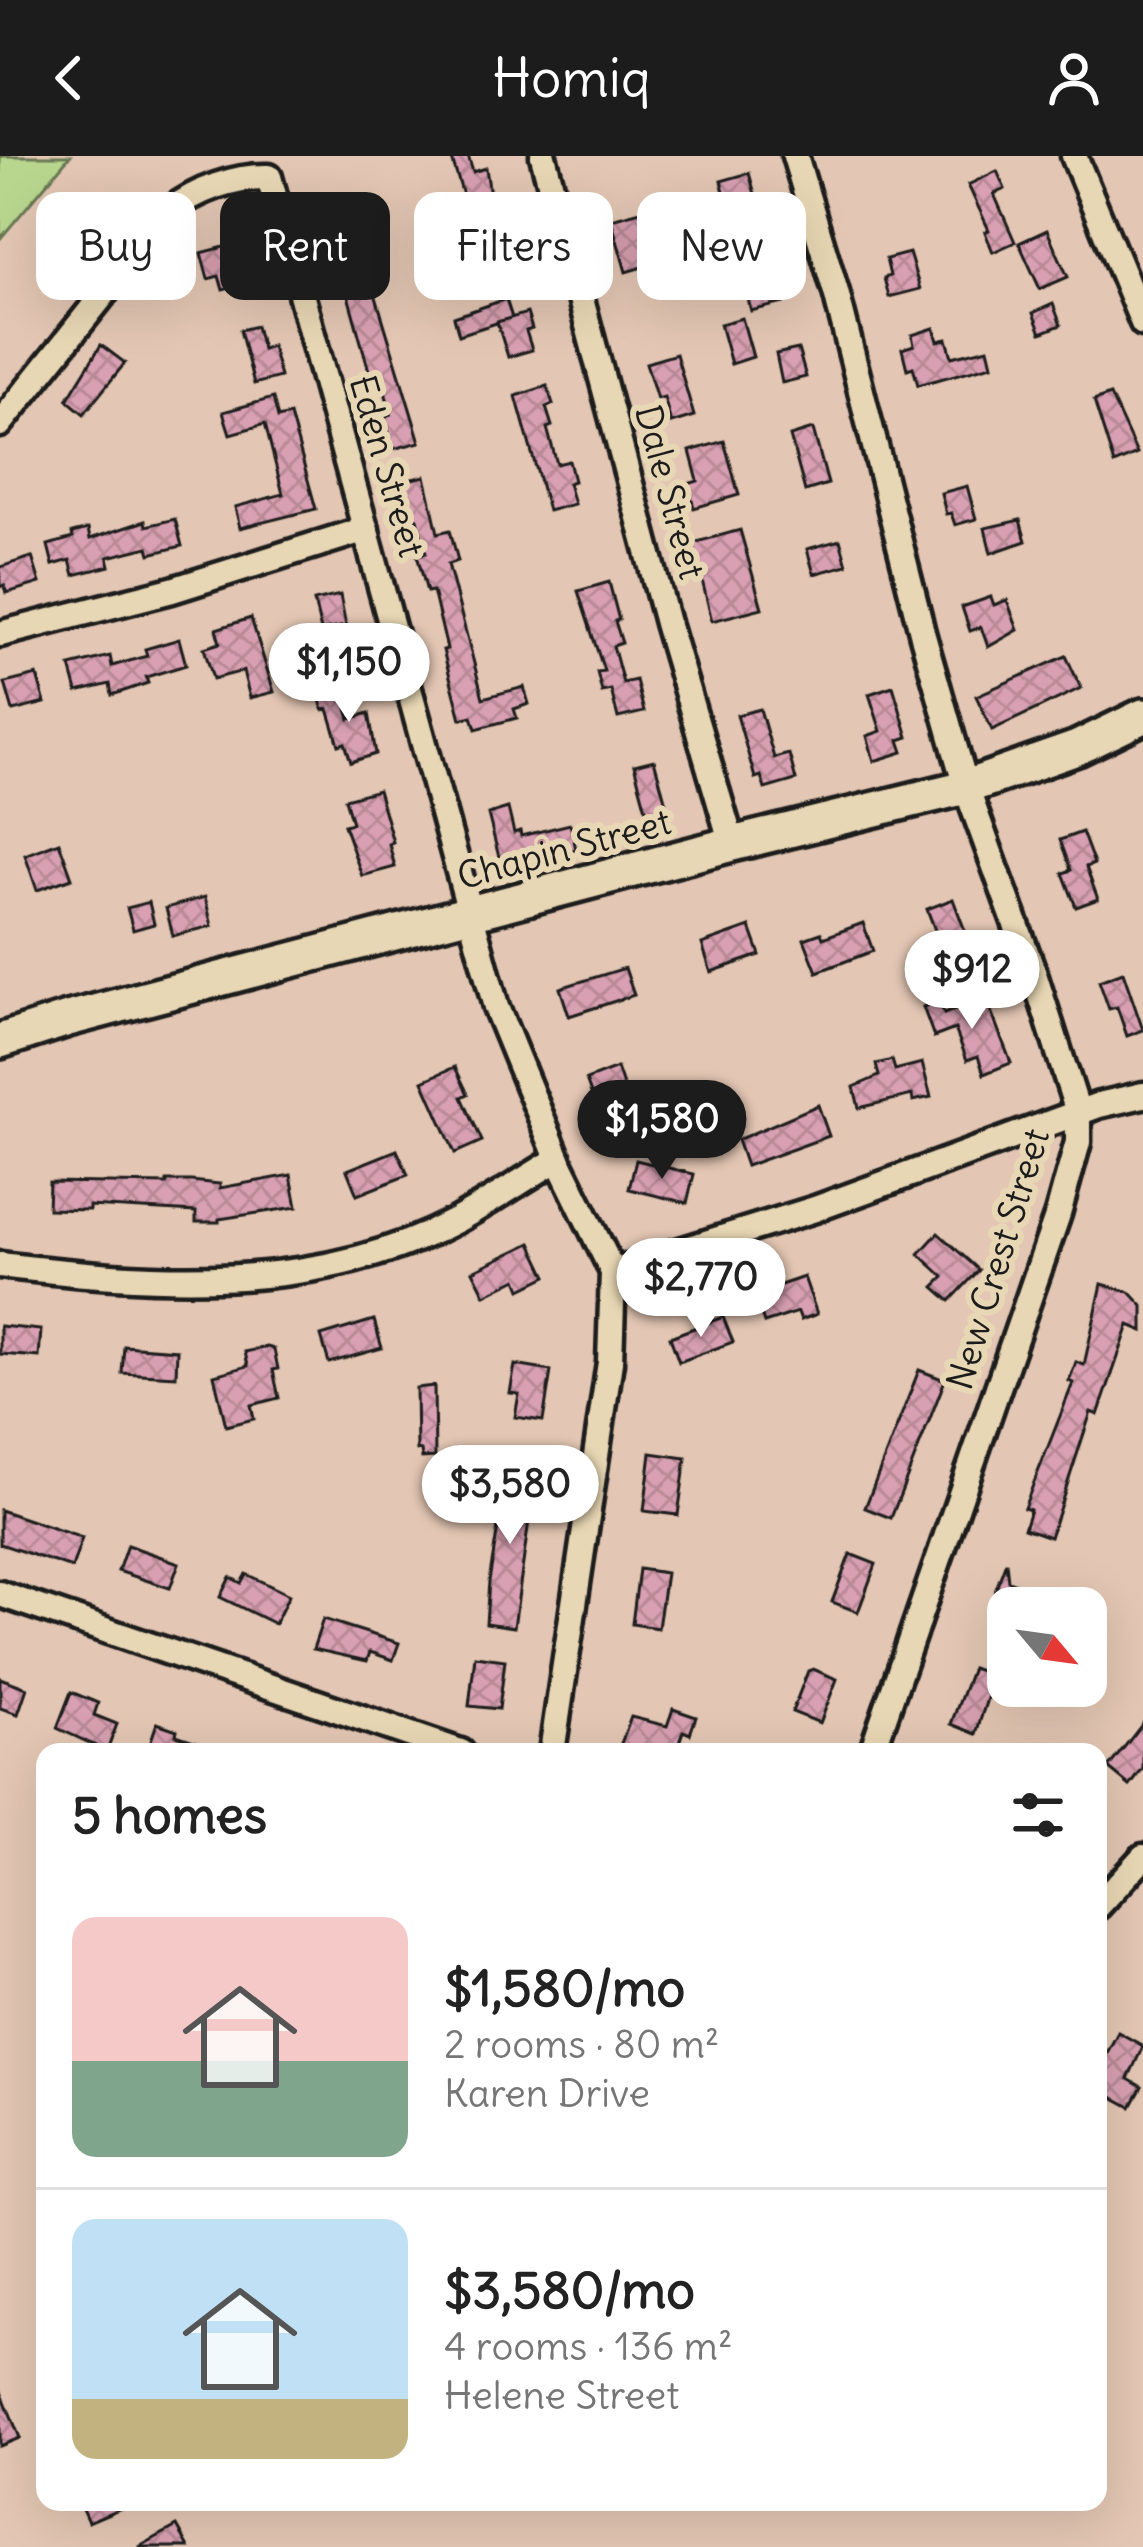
<!DOCTYPE html>
<meta charset="utf-8">
<style>
:root{--surface:#fff;--page:#f6f6f6;--text:#222;--muted:#767676;--line:#e0e0e0;--accent:#1c1c1c}
body{margin:0;font-family:Delius,sans-serif;background:var(--page);color:var(--text);height:100vh;display:flex;flex-direction:column;font-size:45px;white-space:nowrap}
*{box-sizing:border-box;margin:0}
p{font-size:39px;color:var(--muted)}
.icon{flex:none;width:66px;height:66px;fill:none;stroke:currentColor;stroke-width:2;stroke-linecap:round;stroke-linejoin:round}
.map{position:relative;flex:1;overflow:hidden}
.side{position:absolute;left:36px;top:1587px;width:1071px;height:768px;display:flex;flex-direction:column;background:var(--surface);border-radius:24px;box-shadow:0 12px 48px #0002}
.side>*{flex:none}
.guide{position:absolute;left:36px;top:36px;width:1071px;height:108px;display:flex;gap:24px}
.needle{width:78px;rotate:119deg}
.tools{position:absolute;left:987px;top:1431px;display:grid;gap:24px}
.tools a{display:grid;place-items:center;width:120px;height:120px;border-radius:24px;background:var(--surface);box-shadow:0 12px 48px #0002;font-size:60px}
.price{position:absolute;translate:-50% -102px;padding:0 27px;border-radius:42px;background:#fff;color:#222;font-size:39px;line-height:78px;filter:drop-shadow(0 3px 6px #0008)}
.price::after{content:'';position:absolute;left:50%;top:72px;width:36px;height:27px;margin-left:-18px;background:inherit;clip-path:polygon(0 0,100% 0,50% 100%)}
.price.current{background:var(--accent);color:#fff}
ul{padding:0;list-style:none}
li{display:flex;align-items:center;gap:36px;height:300px;padding:0 36px}
li+li{border-top:3px solid var(--line)}
li span{display:grid;place-items:center;flex:none;width:336px;height:240px;border-radius:24px;color:#555}
li>.icon{margin-inline-start:auto}
span .icon{width:144px;height:144px;fill:#fffc;stroke-width:1}
li b{font-size:51px}
h2{display:flex;justify-content:space-between;align-items:center;height:144px;padding:0 36px;font-size:51px}
.chip{padding:0 42px;border-radius:24px;background:var(--surface);box-shadow:0 12px 48px #0002;font-size:42px;line-height:108px}
.chip.current{background:var(--accent);color:#fff}
header{display:flex;justify-content:space-between;align-items:center;height:156px;padding:0 36px;background:var(--accent);color:#fff;font-size:54px;font-weight:600}
.map>svg:first-child{display:block}
.grass{fill:#b8d68e;stroke:#6a7955;stroke-width:3}
.building{fill:url(#building-cross-hatch);stroke:#1c1c1c;stroke-width:3}
.lines{fill:none;stroke-linecap:round;stroke-linejoin:round}
.minor-casing{stroke:#1c1c1c;stroke-width:33}
.secondary-casing{stroke:#1c1c1c;stroke-width:42}
.minor{stroke:#e8d7b4;stroke-width:24}
.secondary{stroke:#e8d7b4;stroke-width:33}
.labels{text-anchor:middle;dominant-baseline:central;stroke-width:12;stroke-linejoin:round;paint-order:stroke}
.street-label{font-size:36px;fill:#1c1c1c;stroke:#e8d7b4}
</style>
<header><svg class="icon" aria-label="back" viewBox="0 0 24 24"><path d="M15 5l-7 7 7 7"/></svg>Homiq<svg class="icon" aria-label="person" viewBox="0 0 24 24"><circle cx="12" cy="8" r="4"/><path d="M4 21q1-7 8-7t8 7"/></svg></header>
<div class="map">
<svg width="1143" height="2391" viewBox="0 0 1143 2391">
<defs>
<pattern id="building-cross-hatch" width="8" height="8" patternUnits="userSpaceOnUse" patternTransform="scale(3)"><rect width="8" height="8" fill="#d8a0b2"/><path d="M0 0l8 8M0 8l8-8" fill="none" stroke="#b98998"/></pattern>
</defs>
<rect width="100%" height="100%" fill="#e3c6b3"/>
<filter id="ink" filterUnits="userSpaceOnUse"><feTurbulence type="fractalNoise" baseFrequency=".00833" numOctaves="2"/><feDisplacementMap in="SourceGraphic" scale="24" xChannelSelector="R" yChannelSelector="G"/><feConvolveMatrix kernelMatrix="1 2 1 2 8 2 1 2 1" color-interpolation-filters="sRGB"/></filter>
<g filter="url(#ink)">
<polygon class="grass" points="0,0 70,0 0,83"/>
<g class="building">
<polygon points="451,0 468,0 473,16 486,12 492,52 469,59"/>
<polygon points="997,15 1005,33 994,38 1015,86 993,96 985,76 989,74 968,29"/>
<polygon points="749,17 761,59 746,62 751,86 727,91 722,67 732,65 721,25"/>
<polygon points="349,41 357,71 333,81 324,47"/>
<polygon points="644,54 655,93 650,95 653,108 626,116 611,63"/>
<polygon points="488,73 492,88 507,83 512,122 487,129 465,80"/>
<polygon points="1047,74 1068,121 1040,133 1019,87"/>
<polygon points="243,86 247,103 240,104 247,128 223,134 219,120 208,123 201,97"/>
<polygon points="909,97 920,133 889,141 884,122 890,120 886,103"/>
<polygon points="367,111 420,286 393,293 385,260 391,258 381,220 371,222 342,118"/>
<polygon points="776,113 784,147 751,155 745,130 753,129 751,119"/>
<polygon points="506,143 512,162 459,179 454,161"/>
<polygon points="1053,148 1061,169 1041,177 1033,157"/>
<polygon points="527,157 532,173 526,175 532,194 508,201 497,166"/>
<polygon points="742,162 753,201 731,208 720,168"/>
<polygon points="256,170 262,193 272,190 280,221 254,228 240,174"/>
<polygon points="934,172 938,185 947,183 952,201 988,192 992,209 918,229 913,211 907,213 902,193 914,189 912,179"/>
<polygon points="101,189 125,207 84,258 67,244"/>
<polygon points="798,193 806,221 782,227 776,198"/>
<polygon points="676,198 694,260 671,267 664,241 657,243 646,207"/>
<polygon points="547,230 553,248 546,251 552,270 547,272 557,308 569,305 574,325 568,327 574,348 548,355 516,240"/>
<polygon points="1110,239 1137,298 1114,308 1094,245"/>
<polygon points="273,242 278,262 290,259 316,353 240,372 235,351 283,338 265,268 230,278 223,256"/>
<polygon points="813,273 828,328 805,335 790,280"/>
<polygon points="724,285 739,339 694,352 688,328 698,325 690,295"/>
<polygon points="425,320 438,377 450,374 458,405 448,408 483,542 524,531 529,548 514,553 517,562 476,573 472,560 461,563 443,494 447,493 433,435 427,436 417,399 426,397 417,363 408,365 399,326"/>
<polygon points="967,330 976,363 955,369 951,357 946,358 941,337"/>
<polygon points="175,363 182,390 150,398 148,391 108,401 110,410 74,419 70,404 53,409 48,389 73,382 72,377 88,373 90,383 145,365 146,370"/>
<polygon points="1020,364 1026,385 991,397 985,372"/>
<polygon points="740,374 762,452 712,465 693,387"/>
<polygon points="840,384 847,409 814,418 807,393"/>
<polygon points="32,401 40,427 7,437 4,429 0,431 0,411"/>
<polygon points="609,426 619,464 615,465 622,487 613,490 623,527 636,524 644,556 618,562 611,534 602,536 597,516 604,515 578,435"/>
<polygon points="340,439 346,470 321,475 314,445"/>
<polygon points="991,441 994,449 1007,444 1018,474 988,491 981,471 970,475 962,451"/>
<polygon points="251,462 274,536 250,542 243,515 213,523 204,492 220,487 216,473"/>
<polygon points="179,483 186,509 146,521 148,527 112,539 110,528 77,536 70,510 110,500 112,510 147,500 145,493"/>
<polygon points="1066,500 1081,532 992,574 976,540"/>
<polygon points="37,519 45,547 13,555 5,527"/>
<polygon points="341,530 350,563 369,557 376,598 351,606 345,587 339,589 328,553 323,554 318,537"/>
<polygon points="893,530 908,581 899,584 903,596 874,605 867,580 881,575 869,538"/>
<polygon points="760,553 774,602 789,598 796,624 765,633 761,620 755,622 737,559"/>
<polygon points="654,604 667,651 647,657 634,609"/>
<polygon points="378,634 393,686 389,688 395,711 362,720 344,669 352,667 345,643"/>
<polygon points="508,652 514,677 520,675 521,680 570,668 576,693 502,713 488,658"/>
<polygon points="1082,676 1094,708 1086,711 1098,743 1076,751 1063,717 1071,714 1060,684"/>
<polygon points="59,686 72,722 37,734 25,699"/>
<polygon points="205,741 212,770 173,780 166,752"/>
<polygon points="953,743 970,788 944,798 927,753"/>
<polygon points="149,746 154,768 133,774 127,752"/>
<polygon points="863,767 873,795 817,816 804,783 821,777 823,782"/>
<polygon points="750,771 760,799 711,816 702,788"/>
<polygon points="625,812 634,839 569,860 560,832"/>
<polygon points="1123,816 1143,874 1127,880 1117,851 1109,853 1099,825"/>
<polygon points="986,842 1011,907 984,918 978,900 967,904 955,873 934,881 923,851 939,845 944,858"/>
<polygon points="892,904 895,914 922,907 931,941 913,945 912,939 859,952 854,931 879,920 876,908"/>
<polygon points="455,911 468,938 462,941 482,985 455,997 423,925"/>
<polygon points="617,912 626,938 638,943 640,950 633,963 637,975 609,985 586,924"/>
<polygon points="818,949 829,980 746,1010 737,984"/>
<polygon points="397,994 408,1019 357,1039 347,1014"/>
<polygon points="636,1004 694,1018 687,1047 629,1033"/>
<polygon points="291,1019 297,1051 219,1063 219,1066 196,1066 196,1056 89,1050 89,1054 48,1053 49,1026 167,1028 167,1025 191,1025 220,1028 220,1032"/>
<polygon points="938,1077 979,1114 950,1145 934,1131 944,1121 919,1098"/>
<polygon points="531,1087 547,1120 521,1133 517,1123 485,1139 473,1115"/>
<polygon points="804,1121 817,1158 801,1164 798,1156 764,1167 754,1138"/>
<polygon points="1102,1128 1130,1136 1143,1150 1143,1175 1129,1169 1098,1259 1091,1256 1050,1381 1024,1372 1030,1354 1024,1352 1073,1227 1069,1225 1076,1206 1084,1209"/>
<polygon points="723,1161 733,1186 679,1206 670,1181"/>
<polygon points="374,1164 382,1192 329,1207 321,1180"/>
<polygon points="0,1170 41,1174 39,1201 0,1198"/>
<polygon points="124,1190 177,1194 176,1220 122,1217"/>
<polygon points="267,1191 274,1193 278,1213 273,1214 279,1242 251,1249 254,1263 226,1270 214,1219 248,1210 245,1196"/>
<polygon points="515,1209 551,1215 543,1265 515,1261 519,1238 510,1237"/>
<polygon points="919,1214 945,1224 891,1362 865,1352"/>
<polygon points="434,1230 435,1301 422,1302 421,1295 417,1294 416,1232"/>
<polygon points="651,1297 686,1302 678,1359 644,1355"/>
<polygon points="508,1311 536,1315 514,1471 486,1467 489,1425"/>
<polygon points="0,1354 82,1382 72,1412 0,1388"/>
<polygon points="127,1389 179,1407 170,1432 118,1415"/>
<polygon points="850,1398 876,1408 858,1456 832,1446"/>
<polygon points="1006,1406 1008,1425 1027,1432 1019,1452 1008,1452 1008,1470 985,1462"/>
<polygon points="639,1413 666,1417 658,1472 632,1468"/>
<polygon points="246,1418 289,1439 275,1468 220,1441 230,1421 241,1427"/>
<polygon points="323,1463 399,1487 393,1504 370,1496 367,1505 313,1493"/>
<polygon points="475,1500 505,1504 499,1553 469,1550"/>
<polygon points="972,1512 994,1520 976,1578 951,1568"/>
<polygon points="813,1513 837,1523 820,1567 792,1556 808,1515"/>
<polygon points="0,1522 27,1532 18,1558 0,1552"/>
<polygon points="71,1536 98,1547 94,1559 117,1568 107,1595 57,1572"/>
<polygon points="673,1553 696,1561 690,1578 683,1575 676,1596 638,1596 620,1590 631,1561 667,1570"/>
<polygon points="157,1567 177,1574 176,1579 218,1593 218,1596 147,1596"/>
<polygon points="1143,1567 1143,1613 1130,1630 1108,1612"/>
<polygon points="1118,1876 1143,1890 1128,1923 1142,1931 1131,1951 1098,1933 1098,1914"/>
<polygon points="0,2233 20,2282 0,2290"/>
<polygon points="79,2346 135,2346 88,2366"/>
<polygon points="177,2370 189,2391 139,2391"/>
</g>
<g class="lines">
<g class="minor-casing">
<g id="minor">
<polyline points="543,0 667,467 732,688"/>
<polyline points="795,0 836,136 923,480 966,631 1034,818 1078,956 1078,986 1058,1058 872,1596"/>
<polyline points="1074,0 1143,167"/>
<path d="M 0,268 L 170,55 C 196,34 235,20 269,21 L 496,851 L 561,1010 L 613,1116 L 610,1206 L 552,1596"/>
<polyline points="0,478 172,434 366,373"/>
<path d="M 0,1109 C 150,1127 316,1139 455,1065 C 490,1046 524,1023 558,1003"/>
<polyline points="613,1116 815,1053 1099,949 1143,939"/>
<polyline points="0,1438 461,1596"/>
<polyline points="1098,1750 1143,1701"/>
</g>
</g>
<g class="secondary-casing">
<polyline id="secondary" points="0,885 68,863 732,688 966,631 1077,592 1143,560"/>
</g>
<use href="#minor" class="minor"/>
<use href="#secondary" class="secondary"/>
</g>
</g>
<g class="labels">
<g class="street-label">
<text transform="translate(387 310) rotate(74)">Eden Street</text>
<text transform="translate(670 336) rotate(75)">Dale Street</text>
<text transform="translate(564 693) rotate(-15)">Chapin Street</text>
<text transform="translate(998 1103) rotate(-73)">New Crest Street</text>
</g>
</g>
</svg>
<div class="tools">
<a><svg class="needle" viewBox="-14 -14 28 28"><path d="M0-13l5 13h-10z" fill="#e53935"/><path d="M0 13l5-13h-10z" fill="#767676"/></svg></a>
</div>
<b class="price" style="left:349px;top:569px">$1,150</b>
<b class="price" style="left:972px;top:876px">$912</b>
<b class="price current" style="left:662px;top:1026px">$1,580</b>
<b class="price" style="left:701px;top:1184px">$2,770</b>
<b class="price" style="left:510px;top:1391px">$3,580</b>
<div class="guide">
<a class="chip">Buy</a>
<a class="chip current">Rent</a>
<a class="chip">Filters</a>
<a class="chip">New</a>
</div>
<section class="side">
<h2>5 homes<svg class="icon" aria-label="filters" viewBox="0 0 24 24"><path d="M4 7h16M4 17h16"/><circle cx="9" cy="7" r="2"/><circle cx="15" cy="17" r="2"/></svg></h2>
<ul>
<li><span style="background:linear-gradient(#f6c9c9 60%,#7fa58c 0)"><svg class="icon" aria-label="home" viewBox="0 0 24 24"><path d="M3 11l9-7 9 7M6 9v11h12V9"/></svg></span><div><b>$1,580/mo</b><p>2 rooms · 80 m²</p><p>Karen Drive</p></div></li>
<li><span style="background:linear-gradient(#bfe0f5 75%,#c2b280 0)"><svg class="icon" aria-label="home" viewBox="0 0 24 24"><path d="M3 11l9-7 9 7M6 9v11h12V9"/></svg></span><div><b>$3,580/mo</b><p>4 rooms · 136 m²</p><p>Helene Street</p></div></li>
</ul>
</section>
</div>
